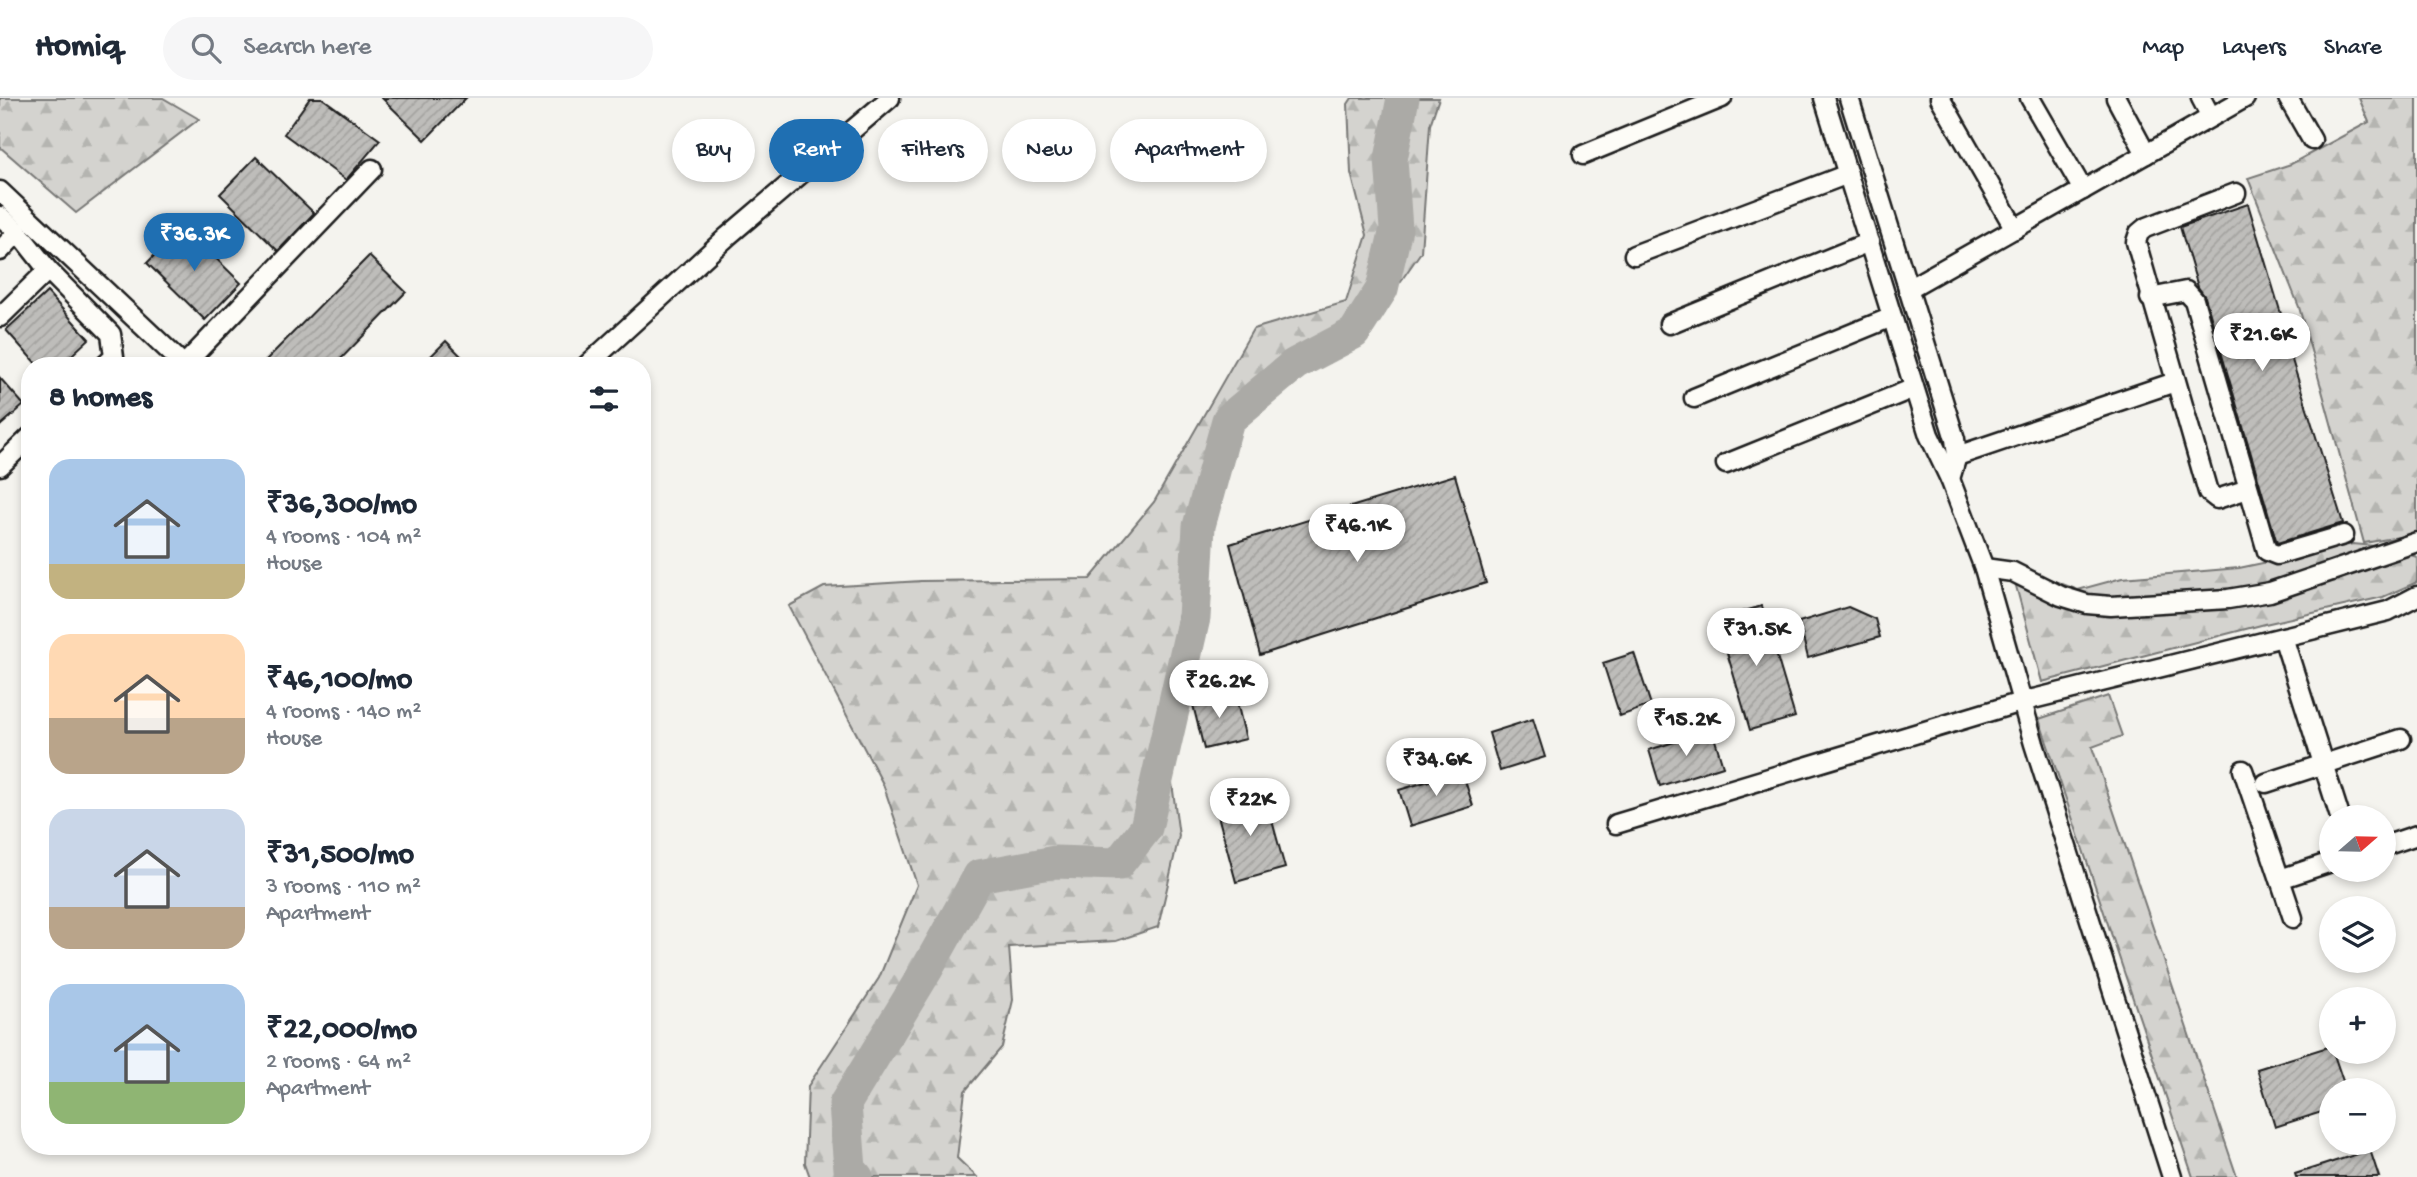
<!DOCTYPE html>
<meta charset="utf-8">
<style>
:root{--surface:#fff;--page:#f6f6f7;--text:#1f2937;--muted:#747a83;--line:#e0e1e3;--accent:#1f6fb2}
body{margin:0;font-family:"Gochi Hand",sans-serif;background:var(--page);color:var(--text);height:100vh;display:flex;flex-direction:column;font-size:26px;white-space:nowrap}
*{box-sizing:border-box;margin:0}
p{font-size:23px;color:var(--muted)}
.icon{flex:none;width:38px;height:38px;fill:none;stroke:currentColor;stroke-width:2;stroke-linecap:round;stroke-linejoin:round}
.map{position:relative;flex:1;overflow:hidden}
.sheet{position:absolute;left:21px;top:259px;width:630px;height:798px;display:flex;flex-direction:column;background:var(--surface);border-radius:28px;box-shadow:0 4px 10px #0003}
.sheet>*{flex:none}
.banner{position:absolute;left:672px;top:21px;width:665px;height:63px;display:flex;gap:14px}
.needle{width:46px;rotate:70deg}
.fabs{position:absolute;left:2319px;top:707px;display:grid;gap:14px}
.fabs a{display:grid;place-items:center;width:77px;height:77px;border-radius:50%;background:var(--surface);box-shadow:0 4px 10px #0003;font-size:35px}
.price{position:absolute;translate:-50% -60px;padding:0 16px;border-radius:24px;background:#fff;color:#222;font-size:23px;line-height:46px;filter:drop-shadow(0 2px 4px #0008)}
.price::after{content:'';position:absolute;left:50%;top:42px;width:21px;height:16px;margin-left:-10px;background:inherit;clip-path:polygon(0 0,100% 0,50% 100%)}
.price.selected{background:var(--accent);color:#fff}
ul{padding:0;list-style:none}
li{display:flex;align-items:center;gap:21px;height:175px;padding:0 28px}
li span{display:grid;place-items:center;flex:none;width:196px;height:140px;border-radius:21px;color:#555}
li>.icon{margin-inline-start:auto}
span .icon{width:84px;height:84px;fill:#fffc;stroke-width:1}
li b{font-size:30px}
h2{display:flex;justify-content:space-between;align-items:center;height:84px;padding:0 28px;font-size:30px}
.tag{padding:0 24px;border-radius:32px;background:var(--surface);box-shadow:0 4px 10px #0003;font-size:24px;line-height:63px}
.tag.selected{background:var(--accent);color:#fff}
header{display:flex;align-items:center;gap:42px;box-sizing:border-box;height:98px;padding:0 35px;background:var(--surface);border-bottom:2px solid var(--line)}
header strong{font-size:33px}
nav{display:flex;gap:38px;margin-inline-start:auto;font-size:24px}
.search{width:490px;height:63px;background:var(--page);display:flex;align-items:center;gap:18px;box-sizing:border-box;padding:0 24px;border-radius:38px;color:var(--muted);font-size:26px}
.map>svg:first-child{display:block}
.forest{fill:url(#forest-firs);stroke:#787876;stroke-width:2}
.lines{fill:none;stroke-linecap:round;stroke-linejoin:round}
.river{stroke:#abaaa6;stroke-width:33}
.building{fill:url(#building-hatch);stroke:#1c1c1c;stroke-width:2}
.minor-casing{stroke:#1c1c1c;stroke-width:23}
.minor{stroke:#fdfcf7;stroke-width:18}
</style>
<header>
<strong>Homiq</strong>
<div class="search"><svg class="icon" aria-label="search" viewBox="0 0 24 24"><circle cx="10" cy="10" r="6"/><path d="M15 15l6 6"/></svg>Search here</div>
<nav><a>Map</a><a>Layers</a><a>Share</a></nav>
</header>
<div class="map">
<svg width="2417" height="1079" viewBox="0 0 2417 1079">
<defs>
<pattern id="forest-firs" width="22" height="20" patternUnits="userSpaceOnUse" patternTransform="scale(1.75)"><rect width="22" height="20" fill="#d4d3cf"/><path d="M5 1l3.5 6h-7zM16 11l3.5 6h-7z" fill="#b5b5b1"/></pattern>
<pattern id="building-hatch" width="6" height="6" patternUnits="userSpaceOnUse" patternTransform="scale(1.75)"><rect width="6" height="6" fill="#bebdba"/><path d="M-1 1l2-2M0 6l6-6M5 7l2-2" fill="none" stroke="#a3a29f"/></pattern>
</defs>
<rect width="100%" height="100%" fill="#f4f3ee"/>
<filter id="ink" filterUnits="userSpaceOnUse"><feTurbulence type="fractalNoise" baseFrequency=".0143" numOctaves="2"/><feDisplacementMap in="SourceGraphic" scale="14" xChannelSelector="R" yChannelSelector="G"/><feConvolveMatrix kernelMatrix="1 2 1 2 8 2 1 2 1" color-interpolation-filters="sRGB"/></filter>
<g filter="url(#ink)">
<g class="forest">
<polygon points="0,0 163,0 199,21 76,115 0,49"/>
<polygon points="1352,0 1439,0 1430,27 1421,154 1367,232 1286,254 1222,316 1204,378 1162,609 1179,738 1158,829 1116,843 1009,849 1013,902 1002,949 965,993 957,1060 977,1079 810,1079 805,1065 808,988 879,880 917,787 883,686 789,508 824,489 921,483 1090,481 1154,404 1253,231 1346,204 1367,137 1351,75 1348,6"/>
<polygon points="2359,0 2417,0 2417,436 2364,445 2299,209 2248,80 2291,66 2369,24"/>
<polygon points="2353,446 2386,449 2417,459 2417,484 2383,499 2265,526 2042,584 2010,466 2078,492 2122,480 2239,470"/>
<polygon points="2108,598 2122,638 2092,649 2237,1079 2193,1079 2039,621"/>
</g>
<g class="lines">
<polyline class="river" points="857,1079 850,1071 845,1006 927,871 979,778 1055,764 1118,766 1146,730 1194,520 1199,428 1228,322 1295,266 1354,235 1382,191 1396,131 1391,61 1403,0"/>
</g>
<g class="building">
<polygon points="310,0 322,0 380,42 346,82 284,36"/>
<polygon points="382,0 466,0 425,42"/>
<polygon points="256,59 314,115 278,153 220,96"/>
<polygon points="2248,106 2284,226 2281,227 2343,425 2277,445 2205,199 2198,189 2180,129"/>
<polygon points="183,128 241,185 205,222 147,165"/>
<polygon points="369,158 406,194 334,268 260,268"/>
<polygon points="47,194 89,241 60,268 38,268 6,232"/>
<polygon points="446,243 471,268 421,268"/>
<polygon points="0,280 24,307 0,328"/>
<polygon points="1455,377 1486,485 1260,557 1230,446"/>
<polygon points="1762,508 1795,619 1750,632 1717,521"/>
<polygon points="1848,509 1875,521 1880,539 1808,560 1799,524"/>
<polygon points="1634,555 1651,607 1620,618 1603,565"/>
<polygon points="1234,592 1246,641 1204,651 1192,603"/>
<polygon points="1533,621 1545,659 1500,673 1489,635"/>
<polygon points="1712,632 1723,668 1660,688 1649,652"/>
<polygon points="1462,673 1473,708 1410,728 1399,692"/>
<polygon points="1265,697 1285,770 1236,784 1216,710"/>
<polygon points="2331,948 2346,992 2331,992 2331,1011 2275,1029 2257,971"/>
<polygon points="2370,1052 2379,1079 2296,1079 2295,1076"/>
</g>
<g class="lines">
<g class="minor-casing">
<g id="minor">
<polyline points="1824,0 1929,337 1950,381 1984,470 2034,646 2172,1079"/>
<polyline points="1849,0 1955,341 1957,358 1950,381"/>
<polyline points="1940,0 2015,131"/>
<polyline points="2030,0 2083,92"/>
<polyline points="2116,0 2146,56"/>
<polyline points="2201,0 2211,19"/>
<polyline points="2288,0 2312,42"/>
<polyline points="1583,57 1722,0"/>
<polyline points="0,93 185,268"/>
<polyline points="2236,95 2145,130 2139,135 2136,144 2208,394 2217,401 2248,391"/>
<polyline points="0,118 18,134 48,172 111,236 114,259 104,268"/>
<polyline points="0,153 18,134"/>
<polyline points="1634,157 1848,76"/>
<polyline points="1908,191 2245,0"/>
<polyline points="2150,200 2186,193 2194,202 2267,453 2277,457 2344,437"/>
<polyline points="0,219 48,172"/>
<polyline points="1669,226 1869,144"/>
<polyline points="184,267 372,71"/>
<polyline points="586,268 728,138 890,0"/>
<polyline points="1694,300 1892,219"/>
<polyline points="1957,358 2175,284"/>
<polyline points="1726,366 1914,290"/>
<polyline points="0,368 30,339"/>
<polyline points="1984,470 2013,474 2061,498 2087,506 2111,508 2228,501 2270,494 2417,444"/>
<polyline points="2283,539 2340,719"/>
<polyline points="2243,672 2293,820"/>
<polyline points="2266,685 2401,641"/>
<polyline points="1616,726 2021,604 2388,513 2417,498"/>
<polyline points="2384,748 2417,737"/>
<polyline points="2280,781 2331,764"/>
</g>
</g>
<use href="#minor" class="minor"/>
</g>
</g>
</svg>
<div class="fabs">
<a><svg class="needle" viewBox="-14 -14 28 28"><path d="M0-13l5 13h-10z" fill="#e53935"/><path d="M0 13l5-13h-10z" fill="#747a83"/></svg></a>
<a><svg class="icon" aria-label="layers" viewBox="0 0 24 24"><path d="M12 4l9 5-9 5-9-5zM3 14l9 5 9-5"/></svg></a>
<a>+</a>
<a>−</a>
</div>
<b class="price selected" style="left:194px;top:175px">₹36.3K</b>
<b class="price" style="left:2262px;top:275px">₹21.6K</b>
<b class="price" style="left:1357px;top:466px">₹46.1K</b>
<b class="price" style="left:1756px;top:570px">₹31.5K</b>
<b class="price" style="left:1219px;top:622px">₹26.2K</b>
<b class="price" style="left:1686px;top:660px">₹15.2K</b>
<b class="price" style="left:1436px;top:700px">₹34.6K</b>
<b class="price" style="left:1250px;top:740px">₹22K</b>
<div class="banner">
<a class="tag">Buy</a>
<a class="tag selected">Rent</a>
<a class="tag">Filters</a>
<a class="tag">New</a>
<a class="tag">Apartment</a>
</div>
<section class="sheet">
<h2>8 homes<svg class="icon" aria-label="filters" viewBox="0 0 24 24"><path d="M4 7h16M4 17h16"/><circle cx="9" cy="7" r="2"/><circle cx="15" cy="17" r="2"/></svg></h2>
<ul>
<li><span style="background:linear-gradient(#a9c7e8 75%,#c2b280 0)"><svg class="icon" aria-label="home" viewBox="0 0 24 24"><path d="M3 11l9-7 9 7M6 9v11h12V9"/></svg></span><div><b>₹36,300/mo</b><p>4 rooms · 104 m²</p><p>House</p></div></li>
<li><span style="background:linear-gradient(#ffd9b3 60%,#b9a48a 0)"><svg class="icon" aria-label="home" viewBox="0 0 24 24"><path d="M3 11l9-7 9 7M6 9v11h12V9"/></svg></span><div><b>₹46,100/mo</b><p>4 rooms · 140 m²</p><p>House</p></div></li>
<li><span style="background:linear-gradient(#c9d6e8 70%,#b9a48a 0)"><svg class="icon" aria-label="home" viewBox="0 0 24 24"><path d="M3 11l9-7 9 7M6 9v11h12V9"/></svg></span><div><b>₹31,500/mo</b><p>3 rooms · 110 m²</p><p>Apartment</p></div></li>
<li><span style="background:linear-gradient(#a9c7e8 70%,#8fb573 0)"><svg class="icon" aria-label="home" viewBox="0 0 24 24"><path d="M3 11l9-7 9 7M6 9v11h12V9"/></svg></span><div><b>₹22,000/mo</b><p>2 rooms · 64 m²</p><p>Apartment</p></div></li>
</ul>
</section>
</div>
